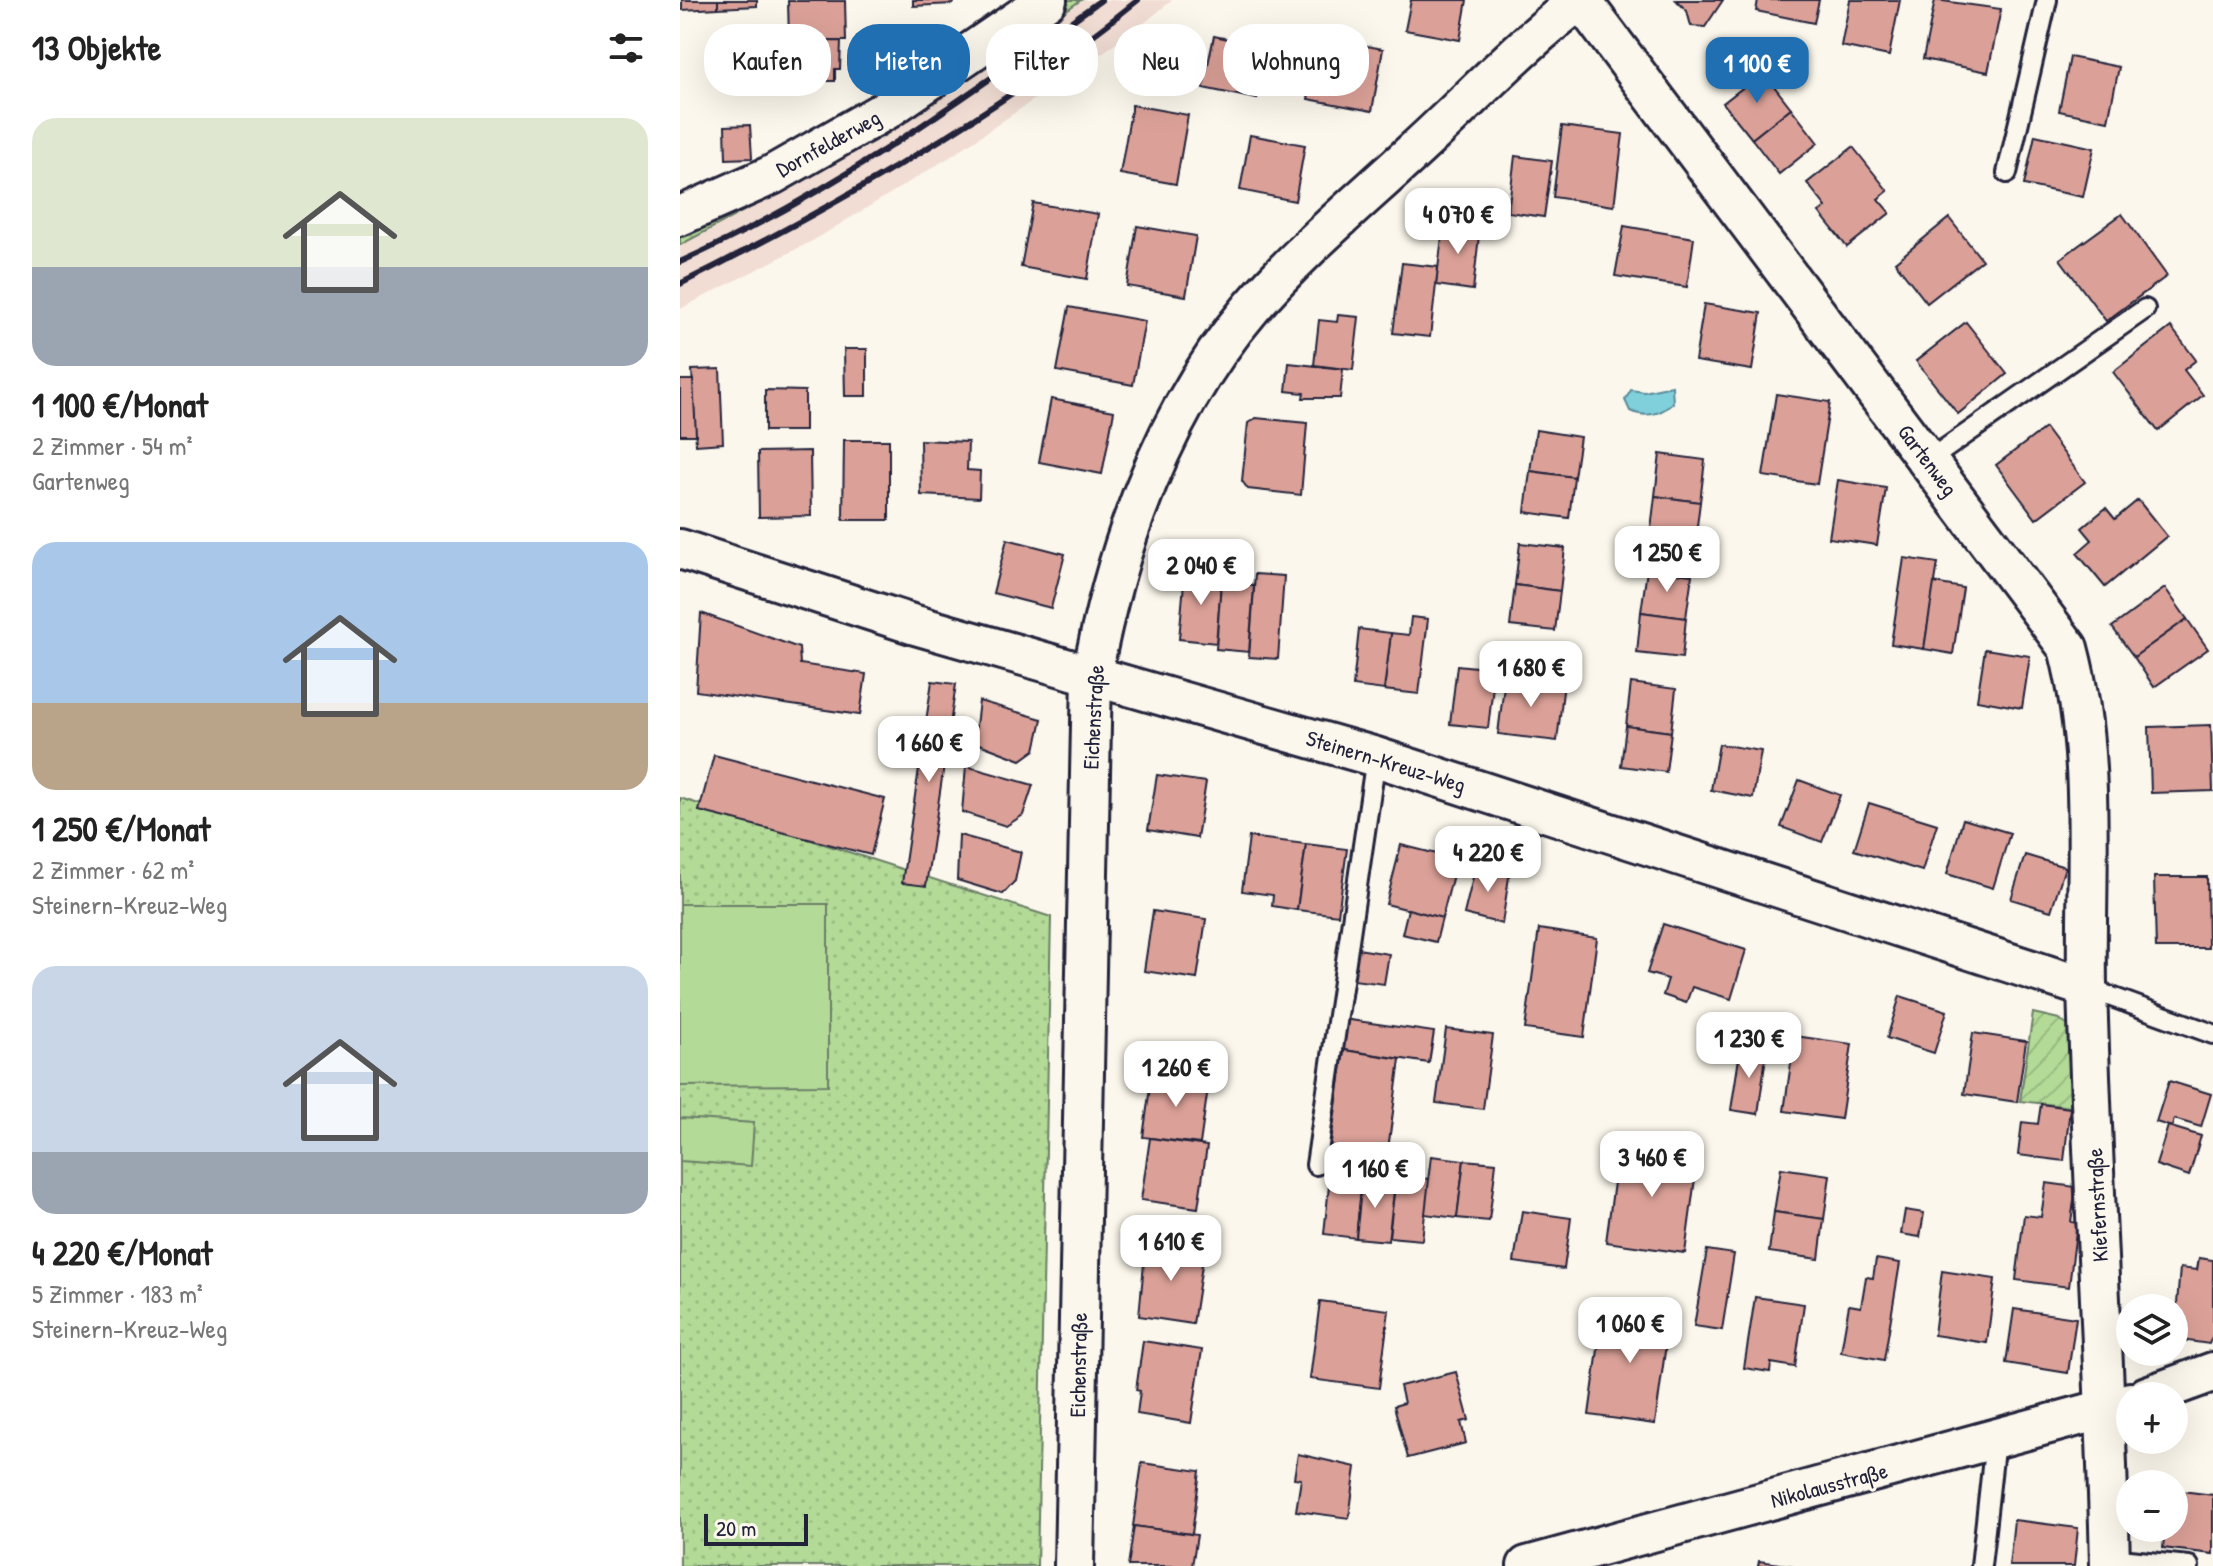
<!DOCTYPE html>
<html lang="de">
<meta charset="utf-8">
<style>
:root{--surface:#fff;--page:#f2f2f2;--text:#222;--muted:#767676;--accent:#1f6fb2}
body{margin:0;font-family:"Patrick Hand",sans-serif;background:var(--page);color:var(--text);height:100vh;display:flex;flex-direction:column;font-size:30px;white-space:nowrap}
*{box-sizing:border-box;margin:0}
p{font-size:26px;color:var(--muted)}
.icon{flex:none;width:44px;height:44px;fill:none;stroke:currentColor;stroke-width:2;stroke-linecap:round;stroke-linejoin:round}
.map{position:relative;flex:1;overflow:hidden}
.panel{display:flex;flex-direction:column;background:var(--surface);width:680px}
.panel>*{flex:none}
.hud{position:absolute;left:24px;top:24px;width:760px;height:72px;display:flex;gap:16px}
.tools{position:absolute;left:1436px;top:1294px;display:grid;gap:16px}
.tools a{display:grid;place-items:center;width:72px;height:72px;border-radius:50%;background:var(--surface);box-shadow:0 8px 32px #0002;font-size:40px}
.scale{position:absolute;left:24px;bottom:20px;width:104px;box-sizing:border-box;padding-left:8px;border:4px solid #22223b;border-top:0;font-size:22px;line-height:28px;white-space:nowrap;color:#22223b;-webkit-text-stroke:6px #fbf7ec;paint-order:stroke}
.price{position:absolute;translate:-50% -68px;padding:0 18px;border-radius:16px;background:#fff;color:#222;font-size:26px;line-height:52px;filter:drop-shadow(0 2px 4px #0008)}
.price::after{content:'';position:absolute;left:50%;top:48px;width:24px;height:18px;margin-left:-12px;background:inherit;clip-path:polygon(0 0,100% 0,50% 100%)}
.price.on{background:var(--accent);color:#fff}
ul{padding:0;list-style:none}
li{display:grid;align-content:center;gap:16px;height:424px;padding:0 32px}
li span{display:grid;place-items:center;height:248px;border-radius:24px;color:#555}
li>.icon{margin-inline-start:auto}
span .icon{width:144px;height:144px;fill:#fffc;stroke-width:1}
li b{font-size:34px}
h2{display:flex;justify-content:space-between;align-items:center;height:96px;padding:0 32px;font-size:34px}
.chip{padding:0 28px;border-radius:32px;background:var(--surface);box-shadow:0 8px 32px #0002;font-size:28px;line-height:72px}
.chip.on{background:var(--accent);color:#fff}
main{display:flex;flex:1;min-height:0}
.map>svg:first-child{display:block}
.built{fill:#f1ddd3}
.grass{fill:url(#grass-dots);stroke:#6a7e68;stroke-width:2}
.garden{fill:url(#garden-furrows);stroke:#6a7e68;stroke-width:2}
.pitch{fill:#b3da96;stroke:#6a7e68;stroke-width:2}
.water{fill:#80d0db;stroke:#5a8a9b;stroke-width:2}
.building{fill:#dba198;stroke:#22223b;stroke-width:2}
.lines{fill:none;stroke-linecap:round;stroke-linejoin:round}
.lane-casing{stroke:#22223b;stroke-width:24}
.street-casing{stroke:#22223b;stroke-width:44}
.lane{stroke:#fbf7ec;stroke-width:18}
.street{stroke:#fbf7ec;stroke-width:38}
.rail{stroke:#22223b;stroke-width:6}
.labels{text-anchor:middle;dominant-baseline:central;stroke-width:6;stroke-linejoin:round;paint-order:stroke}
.street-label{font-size:22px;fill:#22223b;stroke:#fbf7ec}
</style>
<main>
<section class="panel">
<h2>13 Objekte<svg class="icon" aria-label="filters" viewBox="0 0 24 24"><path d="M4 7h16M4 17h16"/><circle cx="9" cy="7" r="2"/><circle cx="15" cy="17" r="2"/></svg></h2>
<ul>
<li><span style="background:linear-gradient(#dfe7d0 60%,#9aa5b1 0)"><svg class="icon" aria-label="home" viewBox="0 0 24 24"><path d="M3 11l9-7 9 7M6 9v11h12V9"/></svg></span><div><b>1 100 €/Monat</b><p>2 Zimmer · 54 m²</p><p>Gartenweg</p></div></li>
<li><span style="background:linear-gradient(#a9c7e8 65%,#b9a48a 0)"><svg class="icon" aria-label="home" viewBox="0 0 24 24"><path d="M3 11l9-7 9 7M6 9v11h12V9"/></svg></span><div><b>1 250 €/Monat</b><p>2 Zimmer · 62 m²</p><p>Steinern-Kreuz-Weg</p></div></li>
<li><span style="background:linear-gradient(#c9d6e8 75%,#9aa5b1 0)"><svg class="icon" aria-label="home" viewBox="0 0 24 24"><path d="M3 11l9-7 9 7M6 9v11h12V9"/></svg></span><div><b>4 220 €/Monat</b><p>5 Zimmer · 183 m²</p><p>Steinern-Kreuz-Weg</p></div></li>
</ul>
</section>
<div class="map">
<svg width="1533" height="1566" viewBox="0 0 1533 1566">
<defs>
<pattern id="grass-dots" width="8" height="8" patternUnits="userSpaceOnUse" patternTransform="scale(2)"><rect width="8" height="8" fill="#b3da96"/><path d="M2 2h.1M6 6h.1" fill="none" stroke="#9abb82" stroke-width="1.8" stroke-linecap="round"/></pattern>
<pattern id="garden-furrows" width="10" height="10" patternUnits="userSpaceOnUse" patternTransform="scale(2)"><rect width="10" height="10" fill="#b3da96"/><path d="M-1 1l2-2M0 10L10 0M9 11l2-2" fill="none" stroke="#9abb82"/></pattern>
</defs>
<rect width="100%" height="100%" fill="#fbf7ec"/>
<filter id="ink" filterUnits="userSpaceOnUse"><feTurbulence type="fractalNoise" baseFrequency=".0125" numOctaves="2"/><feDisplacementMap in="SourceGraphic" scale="16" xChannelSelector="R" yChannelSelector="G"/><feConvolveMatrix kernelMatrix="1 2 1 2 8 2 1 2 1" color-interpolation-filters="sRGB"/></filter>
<g filter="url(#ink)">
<polygon class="built" points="388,0 492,0 457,29 270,157 134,240 0,309 0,233 193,130"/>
<g class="grass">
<polygon points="388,0 401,0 206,135 0,245 0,233 193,130"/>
<polygon points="0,798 371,917 357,1566 0,1566"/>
</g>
<polygon class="garden" points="1353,1013 1379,1019 1395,1030 1400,1108 1340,1101"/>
<g class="pitch">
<polygon points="0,904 148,904 148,1085 0,1086"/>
<polygon points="0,1118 74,1123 71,1166 0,1161"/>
</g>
<path class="water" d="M 992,386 L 993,403 C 980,415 966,418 950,411 L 945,400 L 951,390 L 964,392 Z"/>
<g class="building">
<polygon points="2,0 38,0 38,8 2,10"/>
<polygon points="38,0 77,0 77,6 38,8"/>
<polygon points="233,0 273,0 273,4 233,6"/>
<polygon points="731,0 787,0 780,40 725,30"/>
<polygon points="996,0 1043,0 1025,27 1011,26 1007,11"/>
<polygon points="1078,0 1139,0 1134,23 1076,11"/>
<polygon points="1170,0 1220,0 1209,56 1161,46"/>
<polygon points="1255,0 1321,9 1308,72 1243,59"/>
<polygon points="108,1 165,1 166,41 109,41"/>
<polygon points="534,36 587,47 577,99 523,88"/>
<polygon points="640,37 703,49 692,111 628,99"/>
<polygon points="161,41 160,69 155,69 155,81 104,81 104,42"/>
<polygon points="1390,57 1439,67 1428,121 1379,111"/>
<polygon points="1083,72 1111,108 1072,139 1043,103"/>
<polygon points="452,105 508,115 496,184 440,174"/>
<polygon points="1111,108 1138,143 1099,174 1072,139"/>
<polygon points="70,125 72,158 46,159 45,126"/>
<polygon points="882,126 943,134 934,206 873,197"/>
<polygon points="570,135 625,145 615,201 560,190"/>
<polygon points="1355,135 1414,148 1403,197 1344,185"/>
<polygon points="1173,147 1208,191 1198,199 1210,213 1167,247 1139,212 1146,207 1127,183"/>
<polygon points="835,156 872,161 864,217 828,212"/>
<polygon points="353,203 418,214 407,279 341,267"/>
<polygon points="1442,214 1487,276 1426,321 1380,259"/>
<polygon points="1269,218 1302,260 1247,303 1215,262"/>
<polygon points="764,221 800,226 793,290 756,285"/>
<polygon points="457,226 516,236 506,296 447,286"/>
<polygon points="944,226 1014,238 1007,287 935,276"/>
<polygon points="722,263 758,267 750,337 713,333"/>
<polygon points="1024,304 1081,313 1072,370 1015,361"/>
<polygon points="389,307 465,321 453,385 377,371"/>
<polygon points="658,315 679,317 673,370 634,365 639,320 657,322"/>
<polygon points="1286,322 1327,374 1278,414 1236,361"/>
<polygon points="1491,327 1516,360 1504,370 1523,395 1478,431 1433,372"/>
<polygon points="164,349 187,349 187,396 165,396"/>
<polygon points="609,363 663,369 660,398 623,398 624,393 606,391"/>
<polygon points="40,369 43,443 16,445 12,370"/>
<polygon points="0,380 13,380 16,435 0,435"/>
<polygon points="85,390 125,391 125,431 85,431"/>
<polygon points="1096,394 1150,402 1137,484 1083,476"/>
<polygon points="371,399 434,411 422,474 359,462"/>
<polygon points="576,418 627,423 621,495 568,489 562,481 568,423"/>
<polygon points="1365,428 1405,482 1356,519 1316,465"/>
<polygon points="856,430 900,437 894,477 850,471"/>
<polygon points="164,440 209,440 209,520 163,520"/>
<polygon points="240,440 288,442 287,470 300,471 299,498 241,495"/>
<polygon points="130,451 131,516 79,517 78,452"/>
<polygon points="980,454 1025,460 1020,502 975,496"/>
<polygon points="850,471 894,477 889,518 845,512"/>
<polygon points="1158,480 1206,488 1197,545 1149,538"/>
<polygon points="975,496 1020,502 1015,542 970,537"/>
<polygon points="1458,500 1487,536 1425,587 1397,553 1412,540 1402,528 1426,508 1435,519"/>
<polygon points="327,539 385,554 371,608 313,593"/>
<polygon points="840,543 885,548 880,591 835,585"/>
<polygon points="1224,558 1258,563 1244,649 1211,644"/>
<polygon points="967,570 1012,575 1006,618 961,612"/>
<polygon points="505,572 542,574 536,643 499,639"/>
<polygon points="575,574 604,576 598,659 569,657"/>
<polygon points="541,582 574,585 569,652 536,649"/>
<polygon points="1254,583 1283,588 1273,654 1244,649"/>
<polygon points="835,585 880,591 875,631 830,626"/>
<polygon points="1485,588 1507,619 1454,657 1432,627"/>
<polygon points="961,612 1006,618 1002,658 957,653"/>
<polygon points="21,613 119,648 120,664 186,674 180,715 16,691"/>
<polygon points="731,617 748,619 739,694 704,690 711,633 729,635"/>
<polygon points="1507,619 1528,649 1474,687 1454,657"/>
<polygon points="679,629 711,633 704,690 673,686"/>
<polygon points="1305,649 1350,656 1342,708 1297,700"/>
<polygon points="777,665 815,669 808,728 770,724"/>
<polygon points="825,677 884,683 877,741 818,734"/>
<polygon points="252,681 276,684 246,886 222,883"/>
<polygon points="951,683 996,689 991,732 946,726"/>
<polygon points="299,701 362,719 355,750 341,760 294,742"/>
<polygon points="1531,725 1533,791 1471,793 1469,727"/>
<polygon points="946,726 991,732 986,772 941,766"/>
<polygon points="1039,744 1081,751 1073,798 1031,790"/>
<polygon points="34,755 205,799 191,855 19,811"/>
<polygon points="286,766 353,785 343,815 326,826 282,812"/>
<polygon points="477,775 526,782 517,838 468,830"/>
<polygon points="1119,780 1160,795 1142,842 1101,827"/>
<polygon points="1189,803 1257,824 1242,871 1174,850"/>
<polygon points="1283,819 1330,833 1313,888 1267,874"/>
<polygon points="279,835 341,852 335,881 323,894 277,880"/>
<polygon points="569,837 626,844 617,910 592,906 593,895 562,891"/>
<polygon points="626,844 667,849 658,915 617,910"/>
<polygon points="721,845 777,859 762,918 706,904"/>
<polygon points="1345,855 1385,867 1371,911 1331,899"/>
<polygon points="796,865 830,870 822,924 784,914"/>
<polygon points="1474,877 1527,877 1528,948 1476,948"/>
<polygon points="728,909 762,918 756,942 722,934"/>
<polygon points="473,911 526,919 517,979 464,971"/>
<polygon points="983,924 1066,950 1051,999 1012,987 1006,1003 983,995 988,979 967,973"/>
<polygon points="859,929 917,938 904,1037 845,1029"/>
<polygon points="678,949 709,954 704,984 673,980"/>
<polygon points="1220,996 1267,1011 1254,1053 1207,1038"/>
<polygon points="663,1019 754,1032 749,1063 658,1049"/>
<polygon points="766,1029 813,1035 803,1109 756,1103"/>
<polygon points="1293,1033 1346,1041 1337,1102 1284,1094"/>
<polygon points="1115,1036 1172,1044 1161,1119 1104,1111"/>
<polygon points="1061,1045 1087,1049 1078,1114 1051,1110"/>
<polygon points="664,1050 720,1059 707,1157 650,1149"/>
<polygon points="472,1073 529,1081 520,1144 463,1137"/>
<polygon points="1489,1081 1531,1094 1521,1127 1494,1119 1492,1127 1476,1122"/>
<polygon points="1361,1104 1390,1108 1384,1161 1338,1155 1342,1122 1358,1124"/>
<polygon points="1488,1126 1521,1136 1509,1176 1476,1165"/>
<polygon points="470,1138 527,1146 518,1208 461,1200"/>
<polygon points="939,1145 1018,1156 1005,1253 926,1242"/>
<polygon points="751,1156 784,1160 777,1218 744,1214"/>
<polygon points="784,1160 816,1163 809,1221 777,1218"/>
<polygon points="1101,1168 1150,1175 1144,1219 1094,1212"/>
<polygon points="650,1176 682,1180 676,1238 644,1234"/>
<polygon points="716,1176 749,1179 742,1240 709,1237"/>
<polygon points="682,1180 715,1183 708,1241 676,1238"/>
<polygon points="1366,1183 1396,1187 1391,1222 1397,1223 1389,1287 1336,1280 1344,1215 1361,1217"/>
<polygon points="1225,1210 1244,1213 1240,1237 1221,1234"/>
<polygon points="842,1211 891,1218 884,1269 834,1262"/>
<polygon points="1094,1212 1144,1219 1139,1259 1089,1252"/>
<polygon points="466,1243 524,1252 513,1324 459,1316"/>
<polygon points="1027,1250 1054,1254 1042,1330 1014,1326"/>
<polygon points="1519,1258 1533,1260 1533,1335 1529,1344 1494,1339 1500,1268 1517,1270"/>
<polygon points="1196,1259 1220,1263 1204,1360 1161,1352 1169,1305 1181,1307 1186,1277 1193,1278"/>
<polygon points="1262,1271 1315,1279 1307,1343 1254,1335"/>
<polygon points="1075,1297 1124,1304 1115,1367 1091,1363 1090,1372 1064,1368"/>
<polygon points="640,1301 709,1310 699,1388 630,1379"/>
<polygon points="924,1306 990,1315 975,1424 909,1415"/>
<polygon points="1334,1309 1396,1318 1388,1373 1326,1363"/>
<polygon points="463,1341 522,1350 511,1423 457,1414 460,1391 456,1390"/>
<polygon points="776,1372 789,1420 781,1422 786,1443 728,1458 714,1406 724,1403 720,1386"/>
<polygon points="618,1454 676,1467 669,1518 616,1511 621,1479 614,1478"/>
<polygon points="462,1463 520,1471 512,1534 453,1526"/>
<polygon points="1494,1490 1533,1495 1533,1554 1483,1548 1485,1528 1494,1528"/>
<polygon points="1334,1520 1398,1528 1394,1566 1329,1566"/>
<polygon points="454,1526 517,1535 512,1566 448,1566"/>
<polygon points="1079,1561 1114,1566 1078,1566"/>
</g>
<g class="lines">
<g class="lane-casing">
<g id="lane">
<polyline points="1327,173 1367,0"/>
<polyline points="1249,460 1465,309"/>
<polyline points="1407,988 1533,1034"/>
<polyline points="636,1165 696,757"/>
<polyline points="1430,1558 1509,1566"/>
<polyline points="1301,1566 1315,1440"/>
</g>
</g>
<g class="street-casing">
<g id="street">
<path d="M 901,0 L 1388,648 C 1417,756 1405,874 1407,985 C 1412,1179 1426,1372 1430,1566"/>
<polyline points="0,216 92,175 206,110 367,0"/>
<polyline points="0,549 232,624 696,757 1407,988"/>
<polyline points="1467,1396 1533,1372"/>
<path d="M 394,1566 L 412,675 C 437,542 483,411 572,307 C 621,250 679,202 734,151 C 789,101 841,45 900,0"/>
<polyline points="847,1566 1450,1402"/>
</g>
</g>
<use href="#lane" class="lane"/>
<use href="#street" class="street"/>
<g class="rail">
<path d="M 0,262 C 151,195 287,96 421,0"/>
<path d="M 0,284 C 160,204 319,113 458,0"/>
</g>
</g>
</g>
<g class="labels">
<g class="street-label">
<text transform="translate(148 143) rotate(-29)">Dornfelderweg</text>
<text transform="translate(1248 460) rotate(53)">Gartenweg</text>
<text transform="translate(413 717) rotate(-87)">Eichenstraße</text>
<text transform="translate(706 761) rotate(17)">Steinern-Kreuz-Weg</text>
<text transform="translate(1417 1205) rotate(-93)">Kiefernstraße</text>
<text transform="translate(398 1365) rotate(-89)">Eichenstraße</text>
<text transform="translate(1149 1485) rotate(-15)">Nikolausstraße</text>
</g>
</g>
</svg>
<div class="tools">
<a><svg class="icon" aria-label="layers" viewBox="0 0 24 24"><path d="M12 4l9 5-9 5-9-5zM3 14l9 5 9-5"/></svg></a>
<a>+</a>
<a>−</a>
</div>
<div class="scale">20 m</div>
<b class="price on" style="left:1077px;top:105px">1 100 €</b>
<b class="price" style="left:778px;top:256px">4 070 €</b>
<b class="price" style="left:987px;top:594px">1 250 €</b>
<b class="price" style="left:521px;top:607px">2 040 €</b>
<b class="price" style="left:851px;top:709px">1 680 €</b>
<b class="price" style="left:249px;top:784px">1 660 €</b>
<b class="price" style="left:808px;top:894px">4 220 €</b>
<b class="price" style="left:1069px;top:1080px">1 230 €</b>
<b class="price" style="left:496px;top:1109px">1 260 €</b>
<b class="price" style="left:972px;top:1199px">3 460 €</b>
<b class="price" style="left:695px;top:1210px">1 160 €</b>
<b class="price" style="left:491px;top:1283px">1 610 €</b>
<b class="price" style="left:950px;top:1365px">1 060 €</b>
<div class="hud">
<a class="chip">Kaufen</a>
<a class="chip on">Mieten</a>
<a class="chip">Filter</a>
<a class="chip">Neu</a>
<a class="chip">Wohnung</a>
</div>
</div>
</main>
